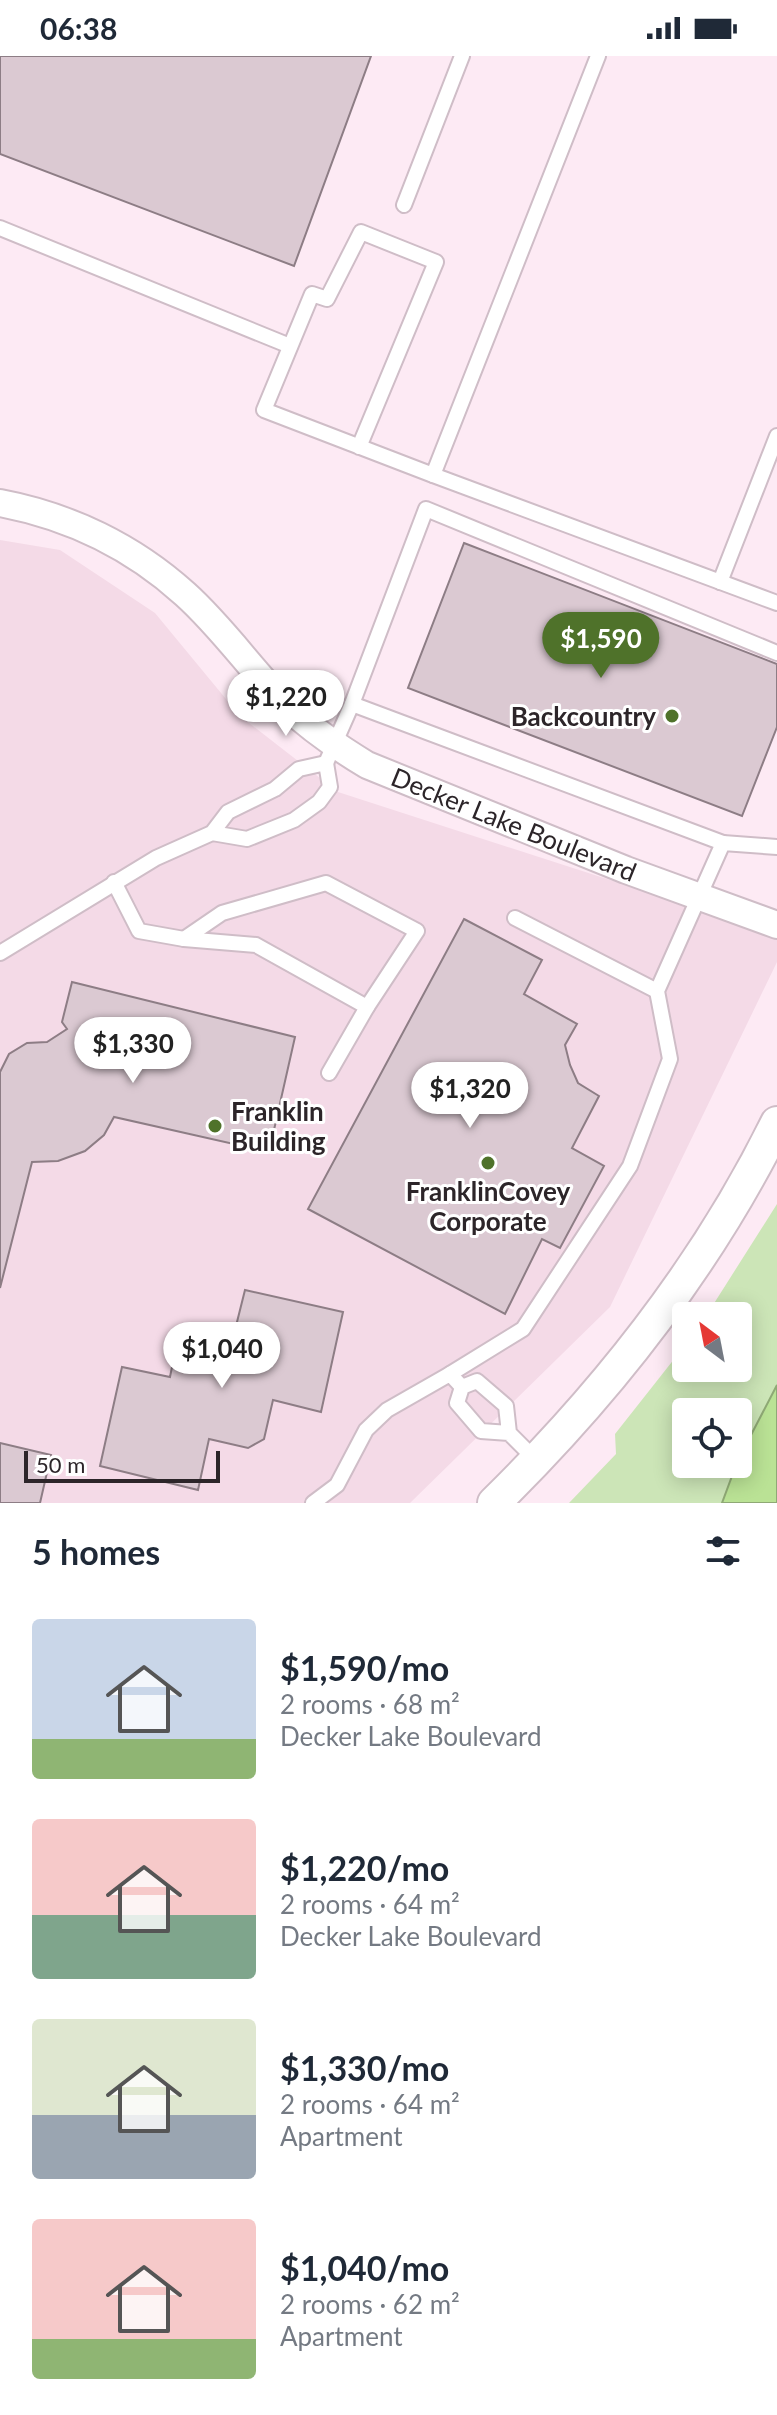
<!DOCTYPE html>
<meta charset="utf-8">
<style>
:root{--surface:#fff;--page:#f6f6f7;--text:#1f2937;--muted:#747a83;--accent:#4f722a}
body{margin:0;font-family:Lato,sans-serif;background:var(--page);color:var(--text);height:100vh;display:flex;flex-direction:column;font-size:30px;white-space:nowrap}
*{box-sizing:border-box;margin:0}
p{font-size:26px;color:var(--muted)}
.icon{flex:none;width:44px;height:44px;fill:none;stroke:currentColor;stroke-width:2;stroke-linecap:round;stroke-linejoin:round}
.map{position:relative;height:1447px;overflow:hidden}
.panel{display:flex;flex-direction:column;background:var(--surface);flex:1}
.panel>*{flex:none}
.needle{width:52px;rotate:328deg}
.tools{position:absolute;left:672px;top:1246px;display:grid;gap:16px}
.tools a{display:grid;place-items:center;width:80px;height:80px;border-radius:8px;background:var(--surface);box-shadow:0 4px 20px #0003;font-size:40px}
.scale{position:absolute;left:24px;bottom:20px;width:196px;box-sizing:border-box;padding-left:8px;border:4px solid #2c2529;border-top:0;font-size:22px;line-height:28px;white-space:nowrap;color:#2c2529;-webkit-text-stroke:6px #fff;paint-order:stroke}
.price{position:absolute;translate:-50% -68px;padding:0 18px;border-radius:28px;background:#fff;color:#222;font-size:26px;line-height:52px;filter:drop-shadow(0 2px 4px #0008)}
.price::after{content:'';position:absolute;left:50%;top:48px;width:24px;height:18px;margin-left:-12px;background:inherit;clip-path:polygon(0 0,100% 0,50% 100%)}
.price.active{background:var(--accent);color:#fff}
ul{padding:0;list-style:none}
li{display:flex;align-items:center;gap:24px;height:200px;padding:0 32px}
li span{display:grid;place-items:center;flex:none;width:224px;height:160px;border-radius:8px;color:#555}
li>.icon{margin-inline-start:auto}
span .icon{width:96px;height:96px;fill:#fffc;stroke-width:1}
li b{font-size:34px}
h2{display:flex;justify-content:space-between;align-items:center;height:96px;padding:0 32px;font-size:34px}
.status{display:flex;justify-content:space-between;align-items:center;height:56px;padding:0 40px;background:var(--surface);direction:ltr}
.status svg{height:22px;fill:currentColor}
.map>svg:first-child{display:block}
.built{fill:#f4dae7}
.green{fill:#cce5b7;fill-rule:evenodd}
.water{fill:#bae295;stroke:#8fa975;stroke-width:2}
.building{fill:#dbc9d2;stroke:#8d7d85;stroke-width:2}
.lines{fill:none;stroke-linecap:round;stroke-linejoin:round}
.service-casing{stroke:#cfbdc7;stroke-width:18}
.minor-casing{stroke:#cfbdc7;stroke-width:30}
.tertiary-casing{stroke:#cfbdc7;stroke-width:36}
.service{stroke:#fff;stroke-width:14}
.minor{stroke:#fff;stroke-width:26}
.tertiary{stroke:#fff;stroke-width:32}
.poi-dot{fill:#4f722a;stroke:#fff;stroke-width:3}
.labels{text-anchor:middle;dominant-baseline:central;stroke-width:6;stroke-linejoin:round;paint-order:stroke}
.poi-label{font-size:26px;font-weight:bold;fill:#2c2529;stroke:#fff;text-anchor:end}
.street-label{font-size:26px;fill:#2c2529;stroke:#fff}
</style>
<div class="status"><b>06:38</b><svg viewBox="0 0 49 12"><path d="M0 12V9h3v3zM5 12V6h3v6zM10 12V3h3v9zM15 12V0h3v12zM26 1h20v11H26zM47 4h2v5h-2z"/></svg></div>
<div class="map">
<svg width="777" height="1447" viewBox="0 0 777 1447">
<rect width="100%" height="100%" fill="#fdeaf4"/>
<polygon class="built" points="0,484 60,494 155,557 240,660 338,736 777,878 777,906 610,1251 410,1447 0,1447"/>
<path class="green" d="M 777,1148 L 777,1447 L 569,1447 L 616,1398 L 615,1378 L 686,1288 L 686,1312 L 738,1312 L 738,1260 L 706,1260 ZM 686,1356 L 738,1356 L 738,1408 L 686,1408 Z"/>
<polygon class="water" points="777,1329 777,1447 722,1447 738,1404"/>
<g class="building">
<polygon points="0,0 371,0 294,210 0,98"/>
<polygon points="464,487 777,608 777,671 742,760 408,632"/>
<polygon points="464,863 542,904 524,938 577,968 565,989 570,1009 578,1027 599,1040 572,1092 604,1110 560,1192 542,1183 505,1258 308,1153"/>
<polygon points="72,926 295,981 269,1096 114,1061 104,1079 85,1095 58,1105 32,1106 0,1232 0,1016 9,998 27,987 47,986 67,973 62,966"/>
<polygon points="245,1234 343,1256 321,1356 273,1344 264,1383 248,1392 209,1383 198,1434 100,1410 122,1311 170,1321 175,1296 184,1301 207,1286 209,1276 233,1282"/>
<polygon points="0,1387 51,1399 40,1447 0,1447"/>
</g>
<g class="lines">
<g class="service-casing">
<g id="service">
<polyline points="598,0 433,419 777,547"/>
<polyline points="404,149 462,0"/>
<polyline points="0,172 290,290"/>
<polyline points="359,391 436,206 361,176 327,243 312,238 264,354 433,419"/>
<polyline points="720,526 777,380"/>
<polyline points="352,648 723,787"/>
<polyline points="326,707 352,648 426,453 777,597"/>
<polyline points="114,826 139,875 184,883 256,889 367,951 329,1017"/>
<polyline points="515,862 657,935"/>
<polyline points="184,883 222,857 326,827 417,875 367,951"/>
<polyline points="0,897 156,802 212,777 228,756 275,733 299,713 326,707 330,731 319,746 294,764 247,783 212,777"/>
<polyline points="450,1318 523,1273 630,1110 670,1003 657,935 723,787 777,791"/>
<polyline points="509,1377 481,1375 457,1347 462,1331 477,1325 506,1350 509,1377 537,1405"/>
<polyline points="313,1447 337,1429 366,1374 387,1354 450,1318 462,1331"/>
</g>
</g>
<g class="minor-casing">
<path id="minor" d="M 0,447 C 69,460 133,491 185,538 C 223,572 252,615 288,651 C 312,674 339,692 367,709 L 626,814 L 777,869"/>
</g>
<g class="tertiary-casing">
<path id="tertiary" d="M 494,1447 C 608,1335 706,1211 777,1067"/>
</g>
<use href="#service" class="service"/>
<use href="#minor" class="minor"/>
<use href="#tertiary" class="tertiary"/>
</g>
<g class="poi-dot">
<circle cx="672" cy="660" r="8"/>
<circle cx="215" cy="1070" r="8"/>
<circle cx="488" cy="1107" r="8"/>
</g>
<g class="labels">
<g class="poi-label">
<text x="656" y="660">Backcountry</text>
<text x="231" y="1055" text-anchor="start">Franklin<tspan x="231" dy="30">Building</tspan></text>
<text x="488" y="1135" text-anchor="middle">FranklinCovey<tspan x="488" dy="30">Corporate</tspan></text>
</g>
<g class="street-label">
<text transform="translate(514 768) rotate(22)">Decker Lake Boulevard</text>
</g>
</g>
</svg>
<div class="tools">
<a><svg class="needle" viewBox="-14 -14 28 28"><path d="M0-13l5 13h-10z" fill="#e53935"/><path d="M0 13l5-13h-10z" fill="#747a83"/></svg></a>
<a><svg class="icon" aria-label="locate" viewBox="0 0 24 24"><circle cx="12" cy="12" r="6"/><path d="M12 2v4M12 18v4M2 12h4M18 12h4"/></svg></a>
</div>
<div class="scale">50 m</div>
<b class="price active" style="left:601px;top:624px">$1,590</b>
<b class="price" style="left:286px;top:682px">$1,220</b>
<b class="price" style="left:133px;top:1029px">$1,330</b>
<b class="price" style="left:470px;top:1074px">$1,320</b>
<b class="price" style="left:222px;top:1334px">$1,040</b>
</div>
<section class="panel">
<h2>5 homes<svg class="icon" aria-label="filters" viewBox="0 0 24 24"><path d="M4 7h16M4 17h16"/><circle cx="9" cy="7" r="2"/><circle cx="15" cy="17" r="2"/></svg></h2>
<ul>
<li><span style="background:linear-gradient(#c9d6e8 75%,#8fb573 0)"><svg class="icon" aria-label="home" viewBox="0 0 24 24"><path d="M3 11l9-7 9 7M6 9v11h12V9"/></svg></span><div><b>$1,590/mo</b><p>2 rooms · 68 m²</p><p>Decker Lake Boulevard</p></div></li>
<li><span style="background:linear-gradient(#f6c9c9 60%,#7fa58c 0)"><svg class="icon" aria-label="home" viewBox="0 0 24 24"><path d="M3 11l9-7 9 7M6 9v11h12V9"/></svg></span><div><b>$1,220/mo</b><p>2 rooms · 64 m²</p><p>Decker Lake Boulevard</p></div></li>
<li><span style="background:linear-gradient(#dfe7d0 60%,#9aa5b1 0)"><svg class="icon" aria-label="home" viewBox="0 0 24 24"><path d="M3 11l9-7 9 7M6 9v11h12V9"/></svg></span><div><b>$1,330/mo</b><p>2 rooms · 64 m²</p><p>Apartment</p></div></li>
<li><span style="background:linear-gradient(#f6c9c9 75%,#8fb573 0)"><svg class="icon" aria-label="home" viewBox="0 0 24 24"><path d="M3 11l9-7 9 7M6 9v11h12V9"/></svg></span><div><b>$1,040/mo</b><p>2 rooms · 62 m²</p><p>Apartment</p></div></li>
</ul>
</section>
